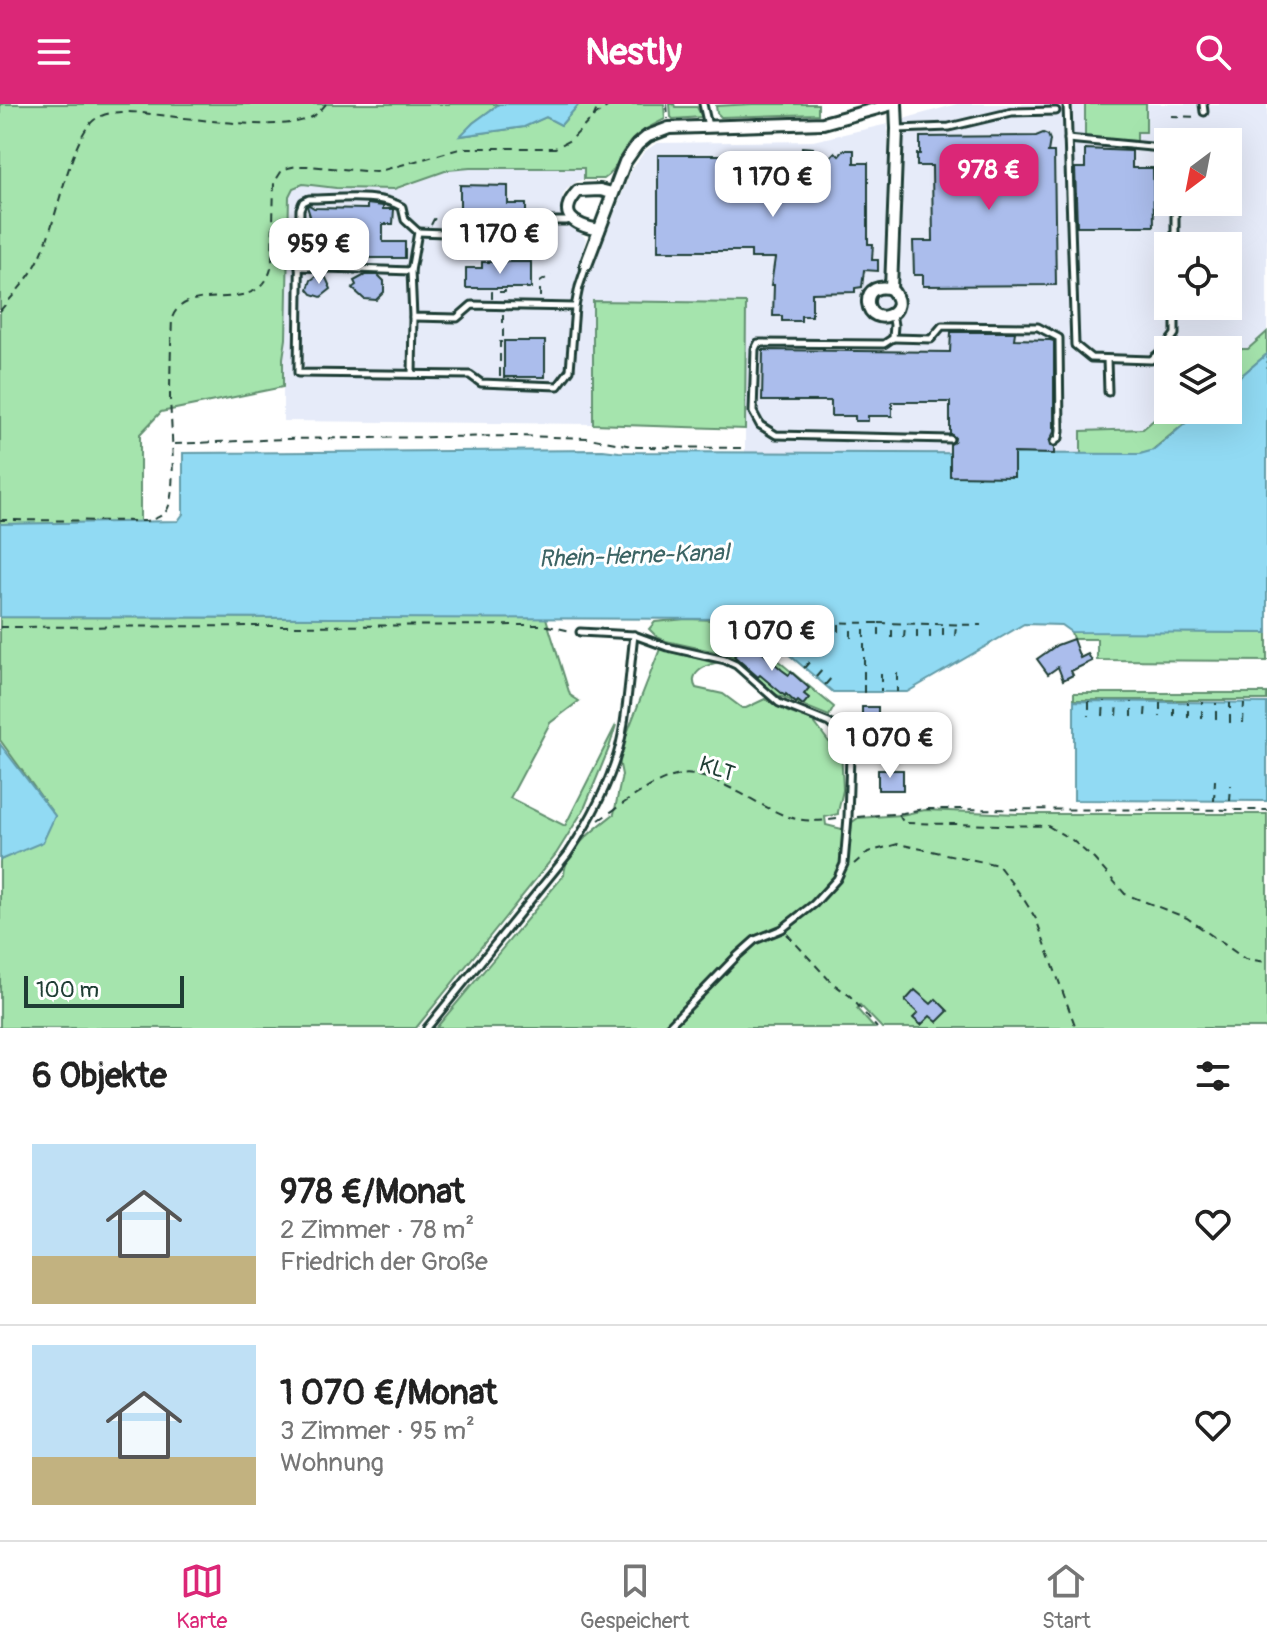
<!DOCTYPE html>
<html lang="de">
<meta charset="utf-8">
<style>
:root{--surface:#fff;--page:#f2f2f2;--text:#222;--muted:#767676;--line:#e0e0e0;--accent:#db2777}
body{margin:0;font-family:Pangolin,sans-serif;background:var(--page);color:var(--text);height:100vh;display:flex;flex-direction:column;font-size:30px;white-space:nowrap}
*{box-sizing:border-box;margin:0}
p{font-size:26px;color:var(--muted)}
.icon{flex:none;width:44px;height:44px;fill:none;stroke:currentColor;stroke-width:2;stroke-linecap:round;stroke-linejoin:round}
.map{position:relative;height:924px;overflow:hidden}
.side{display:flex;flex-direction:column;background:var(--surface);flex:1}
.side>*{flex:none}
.needle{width:52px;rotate:212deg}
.controls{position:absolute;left:1154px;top:24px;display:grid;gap:16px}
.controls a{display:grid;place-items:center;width:88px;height:88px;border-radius:0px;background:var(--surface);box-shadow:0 8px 32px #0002;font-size:40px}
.scale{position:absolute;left:24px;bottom:20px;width:160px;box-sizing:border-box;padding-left:8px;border:4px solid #1f3d34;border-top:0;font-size:22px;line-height:28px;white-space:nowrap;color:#1f3d34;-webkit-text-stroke:6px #fff;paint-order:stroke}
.price{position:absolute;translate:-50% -68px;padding:0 18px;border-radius:16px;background:#fff;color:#222;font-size:26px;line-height:52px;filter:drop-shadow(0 2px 4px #0008)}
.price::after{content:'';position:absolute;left:50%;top:48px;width:24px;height:18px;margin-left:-12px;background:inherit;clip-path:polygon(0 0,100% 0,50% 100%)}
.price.on{background:var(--accent);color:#fff}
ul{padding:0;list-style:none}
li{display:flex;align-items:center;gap:24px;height:200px;padding:0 32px}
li+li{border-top:2px solid var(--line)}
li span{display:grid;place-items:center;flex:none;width:224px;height:160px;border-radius:0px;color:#555}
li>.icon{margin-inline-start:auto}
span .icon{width:96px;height:96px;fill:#fffc;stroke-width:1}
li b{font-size:34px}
h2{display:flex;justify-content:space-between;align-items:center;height:96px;padding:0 32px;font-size:34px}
header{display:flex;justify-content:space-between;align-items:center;height:104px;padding:0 32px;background:var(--accent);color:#fff;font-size:36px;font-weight:700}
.tab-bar{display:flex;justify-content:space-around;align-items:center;height:112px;border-top:2px solid var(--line);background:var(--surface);font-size:22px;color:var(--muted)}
.tab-bar a{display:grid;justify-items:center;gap:4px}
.tab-bar .on{color:var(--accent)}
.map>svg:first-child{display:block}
.built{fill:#e6ebf9;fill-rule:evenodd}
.green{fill:#a5e4ad;stroke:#629070;stroke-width:2}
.water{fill:#91daf3;stroke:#639ba7;stroke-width:2}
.building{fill:#abbdec;stroke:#1f3d34;stroke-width:2}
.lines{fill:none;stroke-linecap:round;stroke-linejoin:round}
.lane-casing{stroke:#1f3d34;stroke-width:11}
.street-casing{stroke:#1f3d34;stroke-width:16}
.path{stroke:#1f3d34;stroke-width:2;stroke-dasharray:8 6;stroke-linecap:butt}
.lane{stroke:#fff;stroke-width:5}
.street{stroke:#fff;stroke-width:10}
.labels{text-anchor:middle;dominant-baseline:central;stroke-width:6;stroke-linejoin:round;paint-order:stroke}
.street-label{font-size:22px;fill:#1f3d34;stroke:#fff}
.water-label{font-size:24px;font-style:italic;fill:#3c6464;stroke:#fff}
</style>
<header><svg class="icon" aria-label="menu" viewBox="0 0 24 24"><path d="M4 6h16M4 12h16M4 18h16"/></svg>Nestly<svg class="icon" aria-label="search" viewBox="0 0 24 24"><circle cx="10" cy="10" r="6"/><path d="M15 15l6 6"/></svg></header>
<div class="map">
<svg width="1267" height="924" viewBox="0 0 1267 924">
<rect width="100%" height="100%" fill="#fff"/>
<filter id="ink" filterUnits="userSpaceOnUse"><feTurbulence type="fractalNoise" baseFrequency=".0125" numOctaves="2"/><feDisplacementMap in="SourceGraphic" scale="16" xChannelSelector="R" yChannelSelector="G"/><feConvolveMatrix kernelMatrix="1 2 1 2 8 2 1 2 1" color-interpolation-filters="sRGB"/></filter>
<g filter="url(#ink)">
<path class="built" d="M 957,0 L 1267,0 L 1267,228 L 1248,245 L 1237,245 L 1228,253 L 1228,246 L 1168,246 L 1168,304 L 1143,325 L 1081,327 L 1081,350 L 745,349 L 745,199 L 593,197 L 593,320 L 283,317 L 283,254 L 286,235 L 289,92 L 292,84 L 299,81 L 303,80 L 336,84 L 386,86 L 402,84 L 448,66 L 470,64 L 584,64 L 584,75 L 576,78 L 566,86 L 563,91 L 561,104 L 566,117 L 572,124 L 581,129 L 586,135 L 579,158 L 593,164 L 631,67 L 644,48 L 657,39 L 813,37 L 888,20 L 888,43 L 903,45 L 903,15 ZM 1168,38 L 1228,38 L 1228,98 L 1168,98 ZM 1168,142 L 1228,142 L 1228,202 L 1168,202 Z"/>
<g class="green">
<path d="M 0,0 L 499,0 L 473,19 L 462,32 L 524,23 L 546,13 L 561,21 L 579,0 L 664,0 L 665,15 C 651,22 636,29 627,42 C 618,53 616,68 604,75 L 584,75 L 584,64 L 470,64 L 448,66 L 394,85 L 336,84 L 303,80 L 293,84 L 289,92 L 286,235 L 283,254 L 283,283 L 161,308 L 140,330 L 140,419 L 0,420 Z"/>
<polygon points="670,0 674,0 675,3 697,3 702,13 673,15 671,13"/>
<polygon points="752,0 818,0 818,10 721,13 717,9 716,2"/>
<polygon points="1085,0 1146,0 1146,28 1137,28 1137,37 1085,34"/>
<polygon points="593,197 746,199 745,325 593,320"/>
<polygon points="1267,228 1267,250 1228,283 1228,253 1237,245 1248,245"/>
<polygon points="1168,304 1168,306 1201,306 1150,348 1140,350 1081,350 1081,327 1143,325"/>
<polygon points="0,513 546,514 570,591 579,597 550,619 510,694 565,722 616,621 609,644 584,705 556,750 416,924 0,924 0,756 41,737 55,712 0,636"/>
<polygon points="686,515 746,517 741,526 834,603 829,612 777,591 730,551 666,537 657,533 649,525 655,518"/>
<polygon points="1075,527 1267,529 1267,557 1097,556 1097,535 1073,535 1071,528"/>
<path d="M 660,545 L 715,559 C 704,562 688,570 696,584 L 723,590 L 742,604 L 746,604 L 765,595 L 788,608 L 813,617 L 829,638 L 841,644 L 843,686 L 838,708 L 838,710 L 825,713 L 826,721 L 842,725 L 842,741 L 849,741 L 851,719 L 858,714 L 901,711 L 925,706 L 1017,710 L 1267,710 L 1267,924 L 882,924 L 860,901 L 857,905 L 874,924 L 436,924 L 564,771 C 565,746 596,724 614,710 L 622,671 L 619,656 L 626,632 Z"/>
<rect x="1074" y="589" width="193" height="7"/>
</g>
<g class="water">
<polygon points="499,0 579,0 561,21 546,13 524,23 460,32 473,19"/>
<polygon points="1267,250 1267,529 1071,528 1061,521 1024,520 907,588 833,588 747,515 0,513 0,420 178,417 183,410 183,349 603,346 619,348 1140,350 1154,346 1201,306 1228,306 1228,283"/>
<polygon points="1074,597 1267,599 1267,697 1074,696"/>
<polygon points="0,640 55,712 43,738 0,756"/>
</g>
<g class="building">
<polygon points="1043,29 1048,31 1050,36 1048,48 1054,48 1056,181 923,182 923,171 914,171 913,137 933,137 932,62 917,62 917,50 920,50 920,33 1036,32"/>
<polygon points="802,43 813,44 813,58 825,58 835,48 839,52 844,46 854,46 854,59 868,59 868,140 873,140 872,156 878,156 878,167 864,166 862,183 855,184 855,188 812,189 812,212 801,212 801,217 782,217 782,212 773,212 774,181 771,181 775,154 751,154 751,147 658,147 658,51 738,51 738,53 762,53 762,57 802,57"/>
<polygon points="1085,45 1132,47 1132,64 1153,64 1154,122 1077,122 1075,64 1085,64"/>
<polygon points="460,81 508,82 508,100 526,100 526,112 521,115 515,115 515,113 460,112"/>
<polygon points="367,100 383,102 383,105 394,105 393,120 383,120 383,138 405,138 405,154 354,154 354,151 326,150 324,154 317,155 317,158 305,157 305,145 316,145 317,124 307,119 310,112 307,102 309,101 314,104 367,105"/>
<polygon points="482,158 531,158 531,184 466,184 466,164 482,164"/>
<polygon points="318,171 326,174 331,185 321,193 312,190 308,185 311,176"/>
<polygon points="365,171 378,171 384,177 384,188 376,196 364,195 352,184 356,181 354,177"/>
<polygon points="951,228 1015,228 1014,235 1050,236 1054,237 1054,328 1049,338 1050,342 1054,343 1054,350 1014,349 1014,373 950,372 950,340 954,338 955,334 950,330 950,298 892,298 892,312 868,312 868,317 855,317 855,312 831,312 831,297 762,297 763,246 950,248"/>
<rect x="504" y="237" width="41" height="36"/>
<polygon points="1073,535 1080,554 1088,550 1092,557 1071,567 1073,571 1063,576 1058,563 1048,570 1037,555 1057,541"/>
<polygon points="748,536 782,566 789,571 791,568 809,584 804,590 809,594 803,601 798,597 796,599 786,590 785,592 760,571 758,573 734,552"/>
<rect x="862" y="603" width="16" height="8"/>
<rect x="878" y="666" width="25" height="20"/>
<polygon points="915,886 931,900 936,895 948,907 937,918 930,912 921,921 913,914 918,909 905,897"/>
</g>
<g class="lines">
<g class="lane-casing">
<g id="lane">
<polyline points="703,0 708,22"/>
<polyline points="1067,0 1075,241 1091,254 1151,256 1164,245 1175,230 1175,202"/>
<polyline points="1203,0 1204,8"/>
<polyline points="898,25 949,23 1012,8 1056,7"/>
<polyline points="1068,35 1161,44 1168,52"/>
<polyline points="526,117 566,117 570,116"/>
<polyline points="418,128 471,130"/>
<polyline points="1175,142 1175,98"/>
<polyline points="299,163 411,167"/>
<path d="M 575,203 L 472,201 L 457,214 L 413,213 L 411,167 L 418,128 L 405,116 L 402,103 C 379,89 336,95 309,95 L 303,98 L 300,105 L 298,269 L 470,271 L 481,279 L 558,282 L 570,266 L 575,203 L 579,183 L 586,162"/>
<polyline points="892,210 894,221 893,234 884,240 758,239 755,245 753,308 760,321 776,331 950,335"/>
<polyline points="893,234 931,235 942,222 1038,223 1059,234 1060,327 1059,334 1054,338"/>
<polyline points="1107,255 1108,288"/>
<polyline points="412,270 413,213"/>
<polyline points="580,528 634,531 667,543 725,556 736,561 779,599 829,619 843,631 848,639 850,652 848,713 844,760 837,775 814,800 782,825 755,836 737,852 667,924"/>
<path d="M 427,924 L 568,750 C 591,715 614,673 622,631 C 628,598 630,564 634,531"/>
</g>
</g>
<g class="street-casing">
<g id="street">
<path d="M 599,126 C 574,121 556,111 578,87 L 600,86 L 612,89"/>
<polyline points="586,161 625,58 637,41 648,32 669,24 823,19 893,0"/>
<path d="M 891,185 C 880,181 867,185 868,199 C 871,225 914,210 891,185 L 897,25 L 896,0"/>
</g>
</g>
<g class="path">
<polyline points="667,0 668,15"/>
<polyline points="1171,12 1199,13"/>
<polyline points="593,14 599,0"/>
<polyline points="431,121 434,115 517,117"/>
<polyline points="540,193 540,178 551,171"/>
<polyline points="492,195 492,188 505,188 505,184"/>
<path d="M 0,207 C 14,190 31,173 40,153 C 56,121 70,35 94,16 C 112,3 141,9 160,11 C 195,15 277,27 307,15 C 316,12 320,7 326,0"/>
<polyline points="500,272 500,238 503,238 503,210"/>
<polyline points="174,340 283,335 518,332 589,334 637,343 744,344"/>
<path d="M 0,416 L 146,417 C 154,415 162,413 167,406 C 177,390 171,317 170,295 C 170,268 171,241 172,214 C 187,173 262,217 272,160 L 274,79 L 281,68 L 288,64 L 297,62 L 308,62 L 376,68 L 463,44 L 555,44 L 572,35 L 592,14 L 611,0"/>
<polyline points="786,518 879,519 879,534"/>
<polyline points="879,519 981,521"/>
<polyline points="803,520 804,533"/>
<polyline points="839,520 839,533"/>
<polyline points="0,523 544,521 571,527"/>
<polyline points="943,532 943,522"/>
<polyline points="955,532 956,522"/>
<polyline points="792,533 792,520"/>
<polyline points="815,533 816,520"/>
<polyline points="827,533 827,520"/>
<polyline points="851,534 851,521"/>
<polyline points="892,534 892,522"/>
<polyline points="904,534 905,521"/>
<polyline points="917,534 917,521"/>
<polyline points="930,534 930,522"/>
<polyline points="804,564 812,555"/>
<polyline points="897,569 897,588"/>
<polyline points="881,570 881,587"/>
<polyline points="816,573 824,564"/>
<polyline points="825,581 833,572"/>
<polyline points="864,589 864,521"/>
<polyline points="1089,597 1089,612"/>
<polyline points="1160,598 1160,613"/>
<polyline points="1103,612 1104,597"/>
<polyline points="1117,612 1118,598"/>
<polyline points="1145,612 1146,598"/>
<polyline points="1174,612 1174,598"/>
<polyline points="1132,613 1132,598"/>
<polyline points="1188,614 1188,598"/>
<polyline points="1202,614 1202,598"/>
<polyline points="1216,615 1216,599"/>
<polyline points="1230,619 1230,599"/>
<polyline points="1243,619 1244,599"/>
<polyline points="1214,697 1215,676"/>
<polyline points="1230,697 1231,681"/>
<polyline points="898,710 904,719 1048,722 1072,736 1094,755 1125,790 1187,814 1245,855 1267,858"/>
<polyline points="857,713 903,709 923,705 1267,706"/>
<path d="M 599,716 C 622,701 653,676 680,671 C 711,665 758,703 789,713 C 805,718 822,717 838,715"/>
<polyline points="854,760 868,748 898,740 998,761 1023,794 1036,815 1076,924"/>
<polyline points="787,830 831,878 850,892 877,924"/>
</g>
<use href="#lane" class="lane"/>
<use href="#street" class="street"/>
</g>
</g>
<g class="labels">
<g class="street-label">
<text transform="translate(717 665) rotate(19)">KLT</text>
</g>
<g class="water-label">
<text transform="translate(634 452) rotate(-2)">Rhein-Herne-Kanal</text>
</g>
</g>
</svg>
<div class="controls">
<a><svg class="needle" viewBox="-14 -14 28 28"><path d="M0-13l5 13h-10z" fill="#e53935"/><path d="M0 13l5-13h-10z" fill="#767676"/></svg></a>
<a><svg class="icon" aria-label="locate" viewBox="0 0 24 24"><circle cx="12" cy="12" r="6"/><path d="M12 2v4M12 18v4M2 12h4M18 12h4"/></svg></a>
<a><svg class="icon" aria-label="layers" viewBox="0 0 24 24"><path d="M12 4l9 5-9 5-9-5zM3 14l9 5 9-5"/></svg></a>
</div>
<div class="scale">100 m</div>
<b class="price on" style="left:989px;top:108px">978 €</b>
<b class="price" style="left:773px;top:115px">1 170 €</b>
<b class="price" style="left:500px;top:172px">1 170 €</b>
<b class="price" style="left:319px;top:182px">959 €</b>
<b class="price" style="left:772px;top:569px">1 070 €</b>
<b class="price" style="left:890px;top:676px">1 070 €</b>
</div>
<section class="side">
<h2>6 Objekte<svg class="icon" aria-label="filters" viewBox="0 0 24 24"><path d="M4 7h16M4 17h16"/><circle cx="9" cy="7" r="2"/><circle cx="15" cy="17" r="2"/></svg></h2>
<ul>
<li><span style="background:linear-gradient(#bfe0f5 70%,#c2b280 0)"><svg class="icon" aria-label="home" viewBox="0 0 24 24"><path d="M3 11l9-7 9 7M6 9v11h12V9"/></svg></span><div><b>978 €/Monat</b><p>2 Zimmer · 78 m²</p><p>Friedrich der Große</p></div><svg class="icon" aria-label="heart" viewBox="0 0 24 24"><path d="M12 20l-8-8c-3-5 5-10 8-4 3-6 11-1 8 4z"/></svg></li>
<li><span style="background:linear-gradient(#bfe0f5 70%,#c2b280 0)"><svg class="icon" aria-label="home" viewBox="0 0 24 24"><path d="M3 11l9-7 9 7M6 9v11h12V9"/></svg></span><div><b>1 070 €/Monat</b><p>3 Zimmer · 95 m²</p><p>Wohnung</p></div><svg class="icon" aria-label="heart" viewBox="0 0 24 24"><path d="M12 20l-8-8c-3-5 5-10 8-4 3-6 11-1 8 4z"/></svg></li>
</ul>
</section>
<nav class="tab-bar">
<a class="on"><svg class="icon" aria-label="map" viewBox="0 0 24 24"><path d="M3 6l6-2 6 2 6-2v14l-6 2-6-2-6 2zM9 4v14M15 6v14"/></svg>Karte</a>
<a><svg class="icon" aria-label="saved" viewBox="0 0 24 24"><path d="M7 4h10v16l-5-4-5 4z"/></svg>Gespeichert</a>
<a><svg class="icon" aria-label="home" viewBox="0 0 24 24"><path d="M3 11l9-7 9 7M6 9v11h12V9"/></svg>Start</a>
</nav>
